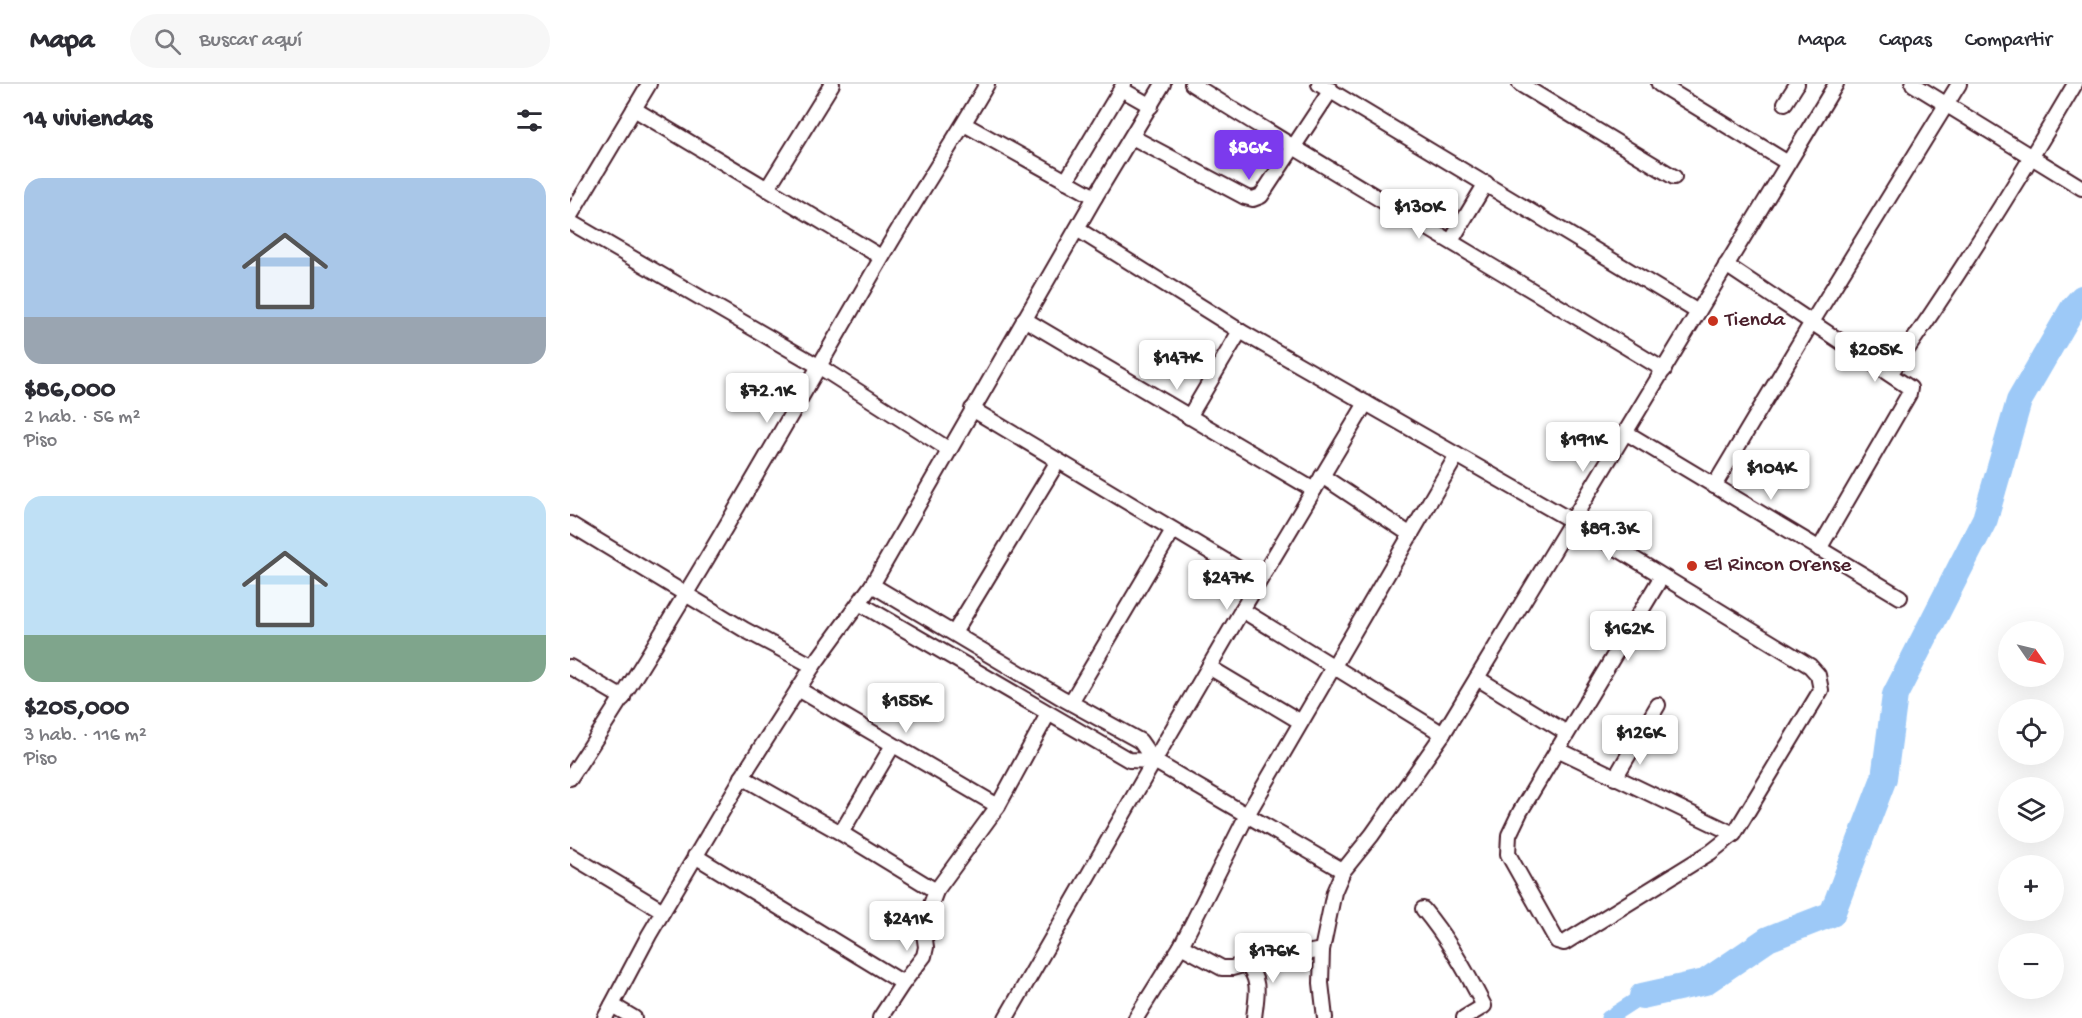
<!DOCTYPE html>
<html lang="es">
<meta charset="utf-8">
<style>
:root{--surface:#fff;--page:#f7f7f7;--text:#2b2b33;--muted:#7c7c81;--line:#e1e1e2;--accent:#7c3aed}
body{margin:0;font-family:"Gochi Hand",sans-serif;background:var(--page);color:var(--text);height:100vh;display:flex;flex-direction:column;font-size:22px;white-space:nowrap}
*{box-sizing:border-box;margin:0}
p{font-size:20px;color:var(--muted)}
.icon{flex:none;width:33px;height:33px;fill:none;stroke:currentColor;stroke-width:2;stroke-linecap:round;stroke-linejoin:round}
.map{position:relative;flex:1;overflow:hidden}
.details{display:flex;flex-direction:column;background:var(--surface);width:570px}
.details>*{flex:none}
.needle{width:39px;rotate:124deg}
.buttons{position:absolute;left:1428px;top:537px;display:grid;gap:12px}
.buttons a{display:grid;place-items:center;width:66px;height:66px;border-radius:50%;background:var(--surface);box-shadow:0 6px 24px #0002;font-size:30px}
.price{position:absolute;translate:-50% -51px;padding:0 14px;border-radius:6px;background:#fff;color:#222;font-size:20px;line-height:39px;filter:drop-shadow(0 2px 3px #0008)}
.price::after{content:'';position:absolute;left:50%;top:36px;width:18px;height:14px;margin-left:-9px;background:inherit;clip-path:polygon(0 0,100% 0,50% 100%)}
.price.on{background:var(--accent);color:#fff}
ul{padding:0;list-style:none}
li{display:grid;align-content:center;gap:12px;height:318px;padding:0 24px}
li span{display:grid;place-items:center;height:186px;border-radius:18px;color:#555}
li>.icon{margin-inline-start:auto}
span .icon{width:108px;height:108px;fill:#fffc;stroke-width:1}
li b{font-size:26px}
h2{display:flex;justify-content:space-between;align-items:center;height:72px;padding:0 24px;font-size:26px}
header{display:flex;align-items:center;gap:36px;box-sizing:border-box;height:84px;padding:0 30px;background:var(--surface);border-bottom:2px solid var(--line)}
header strong{font-size:28px}
nav{display:flex;gap:33px;margin-inline-start:auto;font-size:21px}
.search{width:420px;height:54px;background:var(--page);display:flex;align-items:center;gap:15px;box-sizing:border-box;padding:0 21px;border-radius:33px;color:var(--muted);font-size:22px}
main{display:flex;flex:1;min-height:0}
.map>svg:first-child{display:block}
.lines{fill:none;stroke-linecap:round;stroke-linejoin:round}
.canal{stroke:#9dc9f7;stroke-width:15}
.river{stroke:#9dc9f7;stroke-width:26}
.minor-casing{stroke:#4a1f2b;stroke-width:18}
.minor{stroke:#fff;stroke-width:14}
.poi-dot{fill:#c8321e;stroke:#fff;stroke-width:2}
.labels{text-anchor:middle;dominant-baseline:central;stroke-width:4.5;stroke-linejoin:round;paint-order:stroke}
.poi-label{font-size:22px;fill:#4a1f2b;stroke:#fff;text-anchor:start}
</style>
<header>
<strong>Mapa</strong>
<div class="search"><svg class="icon" aria-label="search" viewBox="0 0 24 24"><circle cx="10" cy="10" r="6"/><path d="M15 15l6 6"/></svg>Buscar aquí</div>
<nav><a>Mapa</a><a>Capas</a><a>Compartir</a></nav>
</header>
<main>
<section class="details">
<h2>14 viviendas<svg class="icon" aria-label="filters" viewBox="0 0 24 24"><path d="M4 7h16M4 17h16"/><circle cx="9" cy="7" r="2"/><circle cx="15" cy="17" r="2"/></svg></h2>
<ul>
<li><span style="background:linear-gradient(#a9c7e8 75%,#9aa5b1 0)"><svg class="icon" aria-label="home" viewBox="0 0 24 24"><path d="M3 11l9-7 9 7M6 9v11h12V9"/></svg></span><div><b>$86,000</b><p>2 hab. · 56 m²</p><p>Piso</p></div></li>
<li><span style="background:linear-gradient(#bfe0f5 75%,#7fa58c 0)"><svg class="icon" aria-label="home" viewBox="0 0 24 24"><path d="M3 11l9-7 9 7M6 9v11h12V9"/></svg></span><div><b>$205,000</b><p>3 hab. · 116 m²</p><p>Piso</p></div></li>
</ul>
</section>
<div class="map">
<svg width="1512" height="934" viewBox="0 0 1512 934">
<rect width="100%" height="100%" fill="#fff"/>
<filter id="ink" filterUnits="userSpaceOnUse"><feTurbulence type="fractalNoise" baseFrequency=".0167" numOctaves="2"/><feDisplacementMap in="SourceGraphic" scale="12" xChannelSelector="R" yChannelSelector="G"/><feConvolveMatrix kernelMatrix="1 2 1 2 8 2 1 2 1" color-interpolation-filters="sRGB"/></filter>
<g filter="url(#ink)">
<g class="lines">
<polyline class="canal" points="1038,934 1072,912"/>
<polyline class="river" points="1072,912 1135,898 1198,855 1262,830 1314,694 1325,611 1415,435 1449,317 1503,224 1512,214"/>
<g class="minor-casing">
<g id="minor">
<path d="M 622,0 C 777,98 937,190 1094,286"/>
<polyline points="749,0 1128,228"/>
<polyline points="950,0 1104,93"/>
<polyline points="1089,0 1218,79"/>
<polyline points="1343,0 1512,104"/>
<polyline points="551,5 581,22"/>
<polyline points="1215,19 1227,0"/>
<polyline points="64,25 311,173"/>
<polyline points="394,40 525,113"/>
<polyline points="562,53 675,113 683,115 691,112 761,6"/>
<polyline points="496,97 554,0"/>
<polyline points="197,105 262,0"/>
<polyline points="0,132 79,0"/>
<polyline points="0,138 250,283 378,365"/>
<polyline points="507,145 670,247 1002,437 1240,582 1248,591 1251,606 1164,750 1141,768 994,859 987,857 938,770 939,751 950,728 1092,492"/>
<polyline points="881,157 916,99"/>
<polyline points="1156,181 1340,304 1339,310 1249,465"/>
<polyline points="454,235 744,406"/>
<path d="M 1320,290 C 1386,196 1447,99 1505,0"/>
<polyline points="796,319 672,526 873,650"/>
<polyline points="402,325 689,497"/>
<polyline points="619,333 670,247"/>
<polyline points="1055,348 1330,513"/>
<polyline points="752,392 841,451"/>
<polyline points="1144,402 1242,238 1389,0"/>
<polyline points="0,440 175,546 243,582"/>
<polyline points="289,519 559,676 584,677 570,657 492,614 302,501"/>
<polyline points="672,526 584,677 773,787"/>
<polyline points="384,549 488,377"/>
<polyline points="0,583 53,614"/>
<polyline points="639,583 731,638"/>
<polyline points="907,594 997,649"/>
<polyline points="228,605 428,722"/>
<polyline points="501,618 603,446"/>
<polyline points="987,665 1164,750"/>
<polyline points="172,693 271,749 366,807"/>
<path d="M 0,694 C 111,526 210,349 311,175 C 345,116 383,59 417,0"/>
<polyline points="1045,694 1088,621"/>
<polyline points="271,749 323,661"/>
<polyline points="0,771 93,827"/>
<polyline points="125,772 333,899"/>
<path d="M 853,825 C 878,855 897,888 914,922 L 894,934"/>
<polyline points="611,862 652,884 662,884 676,880 752,866"/>
<path d="M 676,880 C 692,897 686,913 684,934"/>
<polyline points="42,921 64,934"/>
<polyline points="35,934 79,851 179,682 243,582 302,501 525,113 593,0"/>
<polyline points="310,934 333,899 354,872 356,863 353,842 366,807 428,722 478,630"/>
<polyline points="436,934 584,677"/>
<polyline points="566,934 611,862 677,731 887,371"/>
<polyline points="755,934 751,899 752,866 764,808 773,787 802,751 873,650 1266,0"/>
</g>
</g>
<use href="#minor" class="minor"/>
</g>
</g>
<g class="poi-dot">
<circle cx="1143" cy="237" r="6"/>
<circle cx="1122" cy="482" r="6"/>
</g>
<g class="labels">
<g class="poi-label">
<text x="1155" y="237">Tienda</text>
<text x="1134" y="482">El Rincon Orense</text>
</g>
</g>
</svg>
<div class="buttons">
<a><svg class="needle" viewBox="-14 -14 28 28"><path d="M0-13l5 13h-10z" fill="#e53935"/><path d="M0 13l5-13h-10z" fill="#7c7c81"/></svg></a>
<a><svg class="icon" aria-label="locate" viewBox="0 0 24 24"><circle cx="12" cy="12" r="6"/><path d="M12 2v4M12 18v4M2 12h4M18 12h4"/></svg></a>
<a><svg class="icon" aria-label="layers" viewBox="0 0 24 24"><path d="M12 4l9 5-9 5-9-5zM3 14l9 5 9-5"/></svg></a>
<a>+</a>
<a>−</a>
</div>
<b class="price on" style="left:679px;top:97px">$86K</b>
<b class="price" style="left:849px;top:156px">$130K</b>
<b class="price" style="left:1305px;top:299px">$205K</b>
<b class="price" style="left:607px;top:307px">$147K</b>
<b class="price" style="left:197px;top:340px">$72.1K</b>
<b class="price" style="left:1013px;top:389px">$191K</b>
<b class="price" style="left:1201px;top:417px">$104K</b>
<b class="price" style="left:1039px;top:478px">$89.3K</b>
<b class="price" style="left:657px;top:527px">$247K</b>
<b class="price" style="left:1058px;top:578px">$162K</b>
<b class="price" style="left:336px;top:650px">$155K</b>
<b class="price" style="left:1070px;top:682px">$126K</b>
<b class="price" style="left:337px;top:868px">$241K</b>
<b class="price" style="left:703px;top:900px">$176K</b>
</div>
</main>
